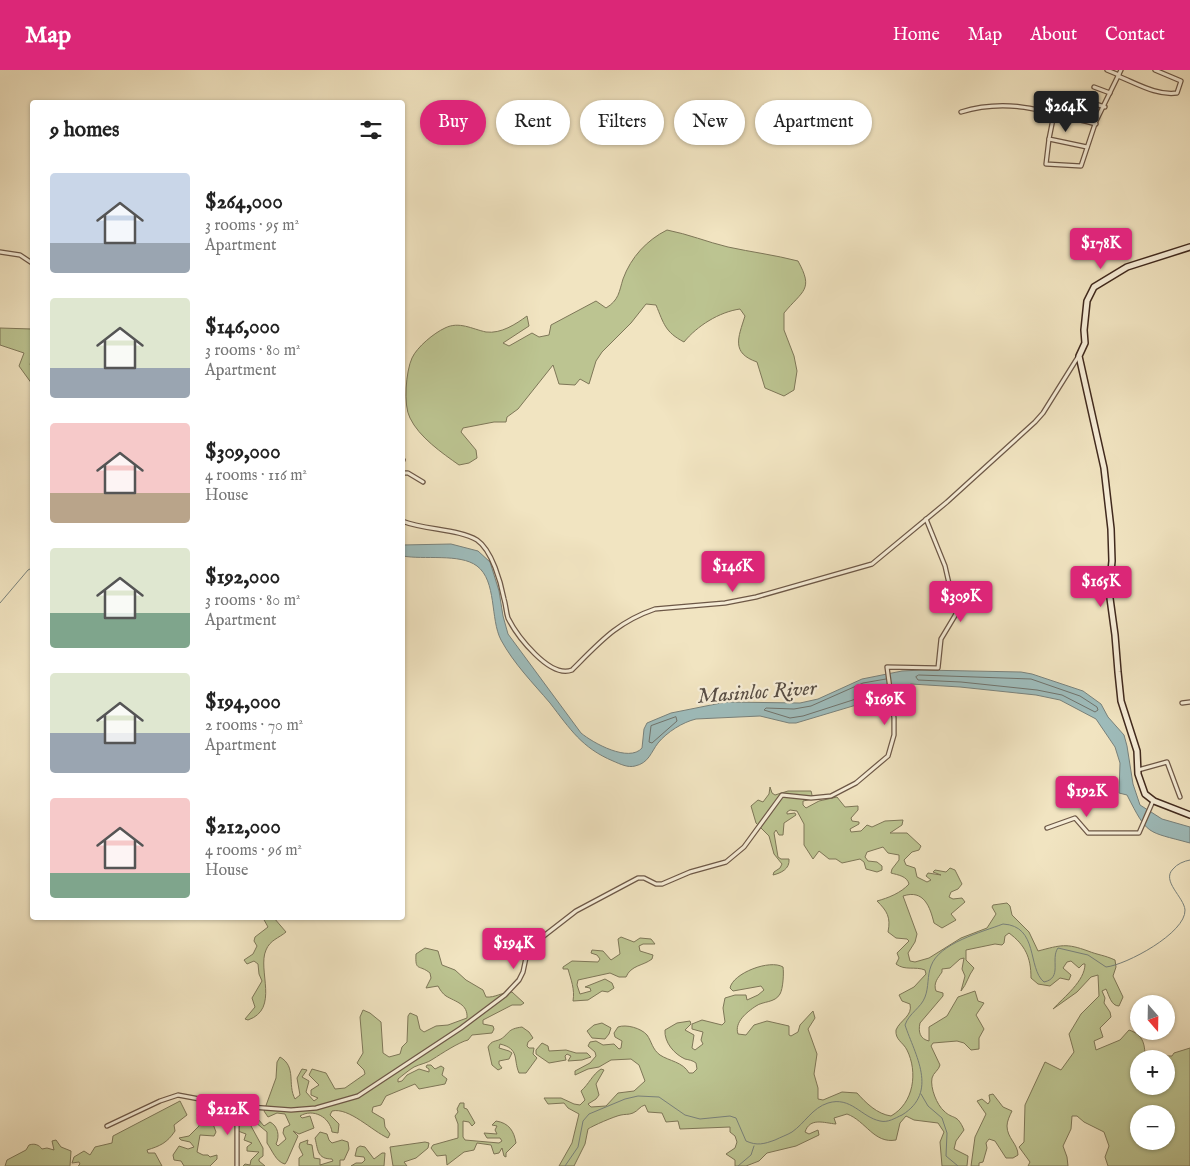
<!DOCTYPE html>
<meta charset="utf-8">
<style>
:root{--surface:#fff;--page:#f2f2f2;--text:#222;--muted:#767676;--accent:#db2777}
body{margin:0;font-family:"IM FELL English",serif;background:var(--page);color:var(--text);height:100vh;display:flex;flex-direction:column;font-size:19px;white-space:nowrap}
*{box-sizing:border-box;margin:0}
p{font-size:16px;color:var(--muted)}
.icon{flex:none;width:28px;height:28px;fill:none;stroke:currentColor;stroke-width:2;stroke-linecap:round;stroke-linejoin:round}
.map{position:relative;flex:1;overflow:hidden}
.sheet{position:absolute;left:30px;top:30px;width:375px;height:820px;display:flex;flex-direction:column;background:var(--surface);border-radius:5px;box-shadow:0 1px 4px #0004}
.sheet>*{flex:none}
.top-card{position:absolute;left:420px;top:30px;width:475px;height:45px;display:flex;gap:10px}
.needle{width:32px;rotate:160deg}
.tools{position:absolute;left:1130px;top:925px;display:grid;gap:10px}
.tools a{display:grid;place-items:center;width:45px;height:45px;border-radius:50%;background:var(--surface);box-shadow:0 1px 4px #0004;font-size:25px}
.price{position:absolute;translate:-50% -42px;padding:0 11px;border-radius:5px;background:var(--accent);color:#fff;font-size:16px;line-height:32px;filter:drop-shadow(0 1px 2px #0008)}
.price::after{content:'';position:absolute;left:50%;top:30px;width:15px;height:11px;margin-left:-8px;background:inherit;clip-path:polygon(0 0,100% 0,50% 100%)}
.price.active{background:#222;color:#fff}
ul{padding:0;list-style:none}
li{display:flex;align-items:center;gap:15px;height:125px;padding:0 20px}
li span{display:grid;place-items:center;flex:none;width:140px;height:100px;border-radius:5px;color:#555}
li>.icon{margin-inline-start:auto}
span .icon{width:60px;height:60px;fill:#fffc;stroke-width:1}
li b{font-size:21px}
h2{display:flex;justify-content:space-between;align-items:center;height:60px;padding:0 20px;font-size:21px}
.chip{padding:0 18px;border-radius:22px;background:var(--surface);box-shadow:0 1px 4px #0004;font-size:18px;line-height:45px}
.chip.active{background:var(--accent);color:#fff}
header{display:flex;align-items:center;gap:30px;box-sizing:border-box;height:70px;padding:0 25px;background:var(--accent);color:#fff}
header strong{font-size:24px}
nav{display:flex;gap:28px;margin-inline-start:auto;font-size:18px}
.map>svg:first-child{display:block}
.green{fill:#bcc491;stroke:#7e7758;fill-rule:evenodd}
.water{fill:#9ebcbb;stroke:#79827c}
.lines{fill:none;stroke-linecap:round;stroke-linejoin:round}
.shore{stroke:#70736c;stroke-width:1}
.stream{stroke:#79827c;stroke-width:1}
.street-casing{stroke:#6d5847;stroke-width:5.5}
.secondary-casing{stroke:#412a1e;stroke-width:8}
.street{stroke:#f6edd7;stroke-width:3}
.secondary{stroke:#f6edd7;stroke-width:5}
.labels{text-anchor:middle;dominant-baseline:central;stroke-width:4.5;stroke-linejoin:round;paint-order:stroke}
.water-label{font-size:21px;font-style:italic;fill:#584e45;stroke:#f6edd7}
</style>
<header>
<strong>Map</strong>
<nav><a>Home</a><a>Map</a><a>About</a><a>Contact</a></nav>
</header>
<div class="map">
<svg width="1190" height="1096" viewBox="0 0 1190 1096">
<rect width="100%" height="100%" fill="#f1e4c1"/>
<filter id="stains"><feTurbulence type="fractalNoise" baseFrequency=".004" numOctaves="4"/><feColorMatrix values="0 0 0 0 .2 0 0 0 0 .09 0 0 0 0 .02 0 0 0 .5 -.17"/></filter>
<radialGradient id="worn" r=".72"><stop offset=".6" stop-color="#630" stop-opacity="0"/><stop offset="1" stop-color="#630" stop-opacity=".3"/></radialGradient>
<g class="green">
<path d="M 667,160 C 688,164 707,172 728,177 C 751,182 775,185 798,191 C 814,220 803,220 784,243 L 784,260 L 794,286 L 797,301 L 794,320 L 784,326 L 765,318 L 757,292 C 731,283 738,268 745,246 L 740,239 C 719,242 697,256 684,272 C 665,262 664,254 656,235 L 646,234 L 631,253 L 602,282 L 596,291 L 589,314 L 580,309 L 575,315 L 559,314 L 553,295 L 518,339 L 507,347 L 506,352 L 494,352 L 463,358 L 461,362 L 476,380 L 477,388 L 469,393 L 459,395 C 442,383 419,367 410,348 C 403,335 406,301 412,288 C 417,277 434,263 445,258 C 459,251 472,259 486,262 C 501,264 516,254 527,246 L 529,256 L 503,273 L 509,276 L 532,263 L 539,267 L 549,265 L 551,255 L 596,231 L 606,238 C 619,230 619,222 623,209 C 631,187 647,170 667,160 Z"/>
<polygon points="0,258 32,259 32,291 30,294 32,299 32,314 19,296 24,283 0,275"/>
<path d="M 770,717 L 772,723 L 775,725 L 788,721 L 811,721 L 813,729 L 803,731 L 803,735 L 806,738 L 819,731 L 837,727 L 845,737 L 858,736 L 858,740 L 851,748 L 852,751 L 859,752 L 859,754 L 850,759 L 851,762 L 861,761 L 867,755 L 872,757 L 885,751 L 903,750 L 902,755 L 890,763 L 907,763 L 921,776 L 919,780 L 912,782 L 904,790 L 906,795 L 915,798 L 917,807 L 927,812 L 931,810 L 926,806 L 928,803 L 941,805 L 933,802 L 935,800 L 946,802 L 950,798 L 955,800 L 962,814 L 958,819 L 951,822 L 949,827 L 953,829 L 962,828 L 965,832 L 951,844 L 956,850 L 942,858 L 934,853 C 930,837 924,819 903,826 L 917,864 L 915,872 L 908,883 L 910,891 L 915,892 L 929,888 L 961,868 L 987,858 L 996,844 L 992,837 L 993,835 L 1007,833 L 1010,836 L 1012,845 L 1029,862 L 1038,881 C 1061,875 1066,873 1088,881 C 1098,885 1104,885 1115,890 L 1116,897 L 1113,906 L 1123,927 L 1119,936 C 1111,936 1109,925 1106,919 L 1102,921 L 1105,928 L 1104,933 L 1110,942 L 1111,947 L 1100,958 L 1103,967 L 1094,971 L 1096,980 L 1120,970 L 1129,960 C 1144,965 1145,975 1145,989 L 1139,989 L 1139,1016 L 1166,1016 L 1166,986 L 1172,986 L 1174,983 L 1190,978 L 1190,1096 L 1108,1096 L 1105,1087 L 1109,1076 L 1104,1062 L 1084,1052 L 1077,1046 L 1072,1046 L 1071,1059 L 1063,1076 L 1067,1087 L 1068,1096 L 1028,1096 L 1030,1092 L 1019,1077 L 1024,1072 L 1025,1035 L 1045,992 L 1061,1000 L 1074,982 L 1069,964 L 1081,944 L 1099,926 L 1098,905 L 1091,907 L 1077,922 L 1053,939 C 1064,927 1085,911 1085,894 L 1083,894 L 1079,898 L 1071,891 L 1067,892 L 1063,898 L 1071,905 L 1069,910 L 1060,908 L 1050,916 L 1038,914 L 1031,908 C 1031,887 1025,875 1009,863 L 1005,866 L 1004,873 L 1002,875 L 995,874 L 966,880 L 966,890 L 974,898 C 968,906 967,914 961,921 L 965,906 L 962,899 L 964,888 L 960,889 L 950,898 L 942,899 L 942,902 C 938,908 933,913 936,921 L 943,923 L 943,926 L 920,953 C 918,962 920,969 929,971 L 929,957 L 947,946 L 958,927 L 975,921 L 978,931 L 984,933 L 976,945 L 984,959 L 979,968 L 979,979 L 971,980 L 964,973 L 957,971 L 933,973 L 931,976 L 940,995 C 939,1000 933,1003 932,1008 C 930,1018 937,1035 944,1041 C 953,1050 957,1043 964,1060 L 956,1071 L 954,1079 L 968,1086 L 967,1096 L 942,1096 L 940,1072 L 944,1062 L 938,1053 L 914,1050 L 906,1046 L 900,1053 L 896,1070 C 874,1074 866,1051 847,1044 L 834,1048 L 836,1054 C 824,1053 810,1047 805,1062 L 809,1064 L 818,1060 L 819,1065 L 796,1076 L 767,1083 L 759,1091 L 746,1096 L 735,1096 L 735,1090 L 726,1084 L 735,1078 L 737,1072 L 735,1066 L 730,1062 L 730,1057 L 680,1059 L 678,1051 L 666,1052 L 662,1043 L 648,1042 L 645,1035 C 640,1036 638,1041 633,1043 C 628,1045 625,1044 621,1045 C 615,1046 592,1056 588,1059 L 585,1074 L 574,1096 L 559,1096 L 572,1073 L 579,1044 L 568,1038 L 564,1033 L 548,1034 L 544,1028 L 561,1028 L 574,1034 L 580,1035 L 585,1030 L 581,1021 C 589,1014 592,1005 601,999 L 604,1000 L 596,1014 L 599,1025 L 596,1029 L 588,1034 L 591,1037 L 606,1036 L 618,1023 L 634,1021 L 645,1011 L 639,995 L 631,989 L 611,990 L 599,997 L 588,999 L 575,1005 L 575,1001 L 590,993 L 596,986 L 595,982 L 588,976 L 590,972 L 596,971 L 603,975 L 614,974 L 619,979 L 621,978 L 622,971 L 615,967 L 614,963 L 618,957 C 626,954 641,958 647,965 C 652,972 652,979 660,985 C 669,991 683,992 689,1003 L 693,1003 L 697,999 L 696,993 C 692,990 689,990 685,989 C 674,984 664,972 665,960 L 677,953 L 690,951 L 691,954 L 685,960 L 694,965 L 692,978 L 695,980 L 703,974 L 701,970 L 703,962 L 692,959 L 692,954 L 702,950 L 722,955 L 725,952 L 723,938 L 725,928 L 735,925 L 746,925 L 747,930 L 758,925 L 764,920 L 761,916 L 733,921 L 730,918 C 733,903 770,889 783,897 C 784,903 783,919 780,924 C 775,933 763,931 756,936 C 747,942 734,952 738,964 L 746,965 L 754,955 L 767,951 L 789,956 L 789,965 L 791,966 L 798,962 L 800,955 L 813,941 L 815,948 L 808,959 L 817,984 L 814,1004 L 818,1018 L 818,1029 L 823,1030 L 842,1022 L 857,1023 C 866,1033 877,1044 891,1046 C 914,1033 918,1002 907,980 C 903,972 895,970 896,960 C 900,950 913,946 910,934 L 902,931 L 899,925 L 914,917 L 926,904 L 925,900 C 915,896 905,901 896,894 L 899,888 L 897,883 L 909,871 L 907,869 L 896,868 L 888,862 C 891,847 887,841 877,831 C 888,828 901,823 909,814 C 907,806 898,805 891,803 L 892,799 L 899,790 L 899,785 L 888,783 L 883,777 L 867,782 L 865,787 L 868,791 L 877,792 L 882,796 L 882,800 L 877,802 L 866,799 L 864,792 L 860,789 L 842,793 L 836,789 L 829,789 L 819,781 L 813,789 L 804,775 L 804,754 L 797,741 L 790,740 L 787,742 L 787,744 L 795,743 L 796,745 L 784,753 L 783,765 L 779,765 L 776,760 L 774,763 L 778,787 L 781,789 L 789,789 C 790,799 781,803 773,805 L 774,802 L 780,798 L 782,794 L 774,784 L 769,766 L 756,753 L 751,736 L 758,730 L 763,732 L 769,724 ZM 1139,1044 L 1166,1044 L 1166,1071 L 1139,1071 Z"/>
<path d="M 263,848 L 274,848 L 286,862 C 279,868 270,870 266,880 C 257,900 280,939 248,950 L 245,949 L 255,937 L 252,928 L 262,911 L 259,904 L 258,894 L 254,891 L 247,894 L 244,890 L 253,884 L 257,876 L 254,871 L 255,867 L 268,857 Z"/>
<path d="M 621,867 L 634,872 L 640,868 L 651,869 L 655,874 L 643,874 L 639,876 L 640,881 L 653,885 L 652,889 C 643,896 631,895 626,907 L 619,907 L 610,903 L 578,910 L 577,915 L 580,924 L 591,921 L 590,918 L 585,917 L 605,909 L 612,913 L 614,918 L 608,922 L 602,921 L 588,930 L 573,931 C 575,919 571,910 568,899 L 563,899 L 563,897 L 572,891 L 598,892 L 600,889 L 597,885 L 591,883 L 592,880 L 603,881 L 611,890 L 620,884 L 618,869 Z"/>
<path d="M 425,878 L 438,881 L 442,895 L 455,900 L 466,910 L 483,920 L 486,927 C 495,928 502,922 512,922 L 524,933 L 521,935 L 512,935 L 483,950 L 483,954 L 493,956 L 494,959 L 492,963 L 472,965 L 468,970 C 459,972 441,984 433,989 C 428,993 420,994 414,997 C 409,1000 403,1005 398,1009 L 398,1012 L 402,1011 L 407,1005 L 419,999 L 429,1002 L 429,999 L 426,997 L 427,995 L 431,995 L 435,999 L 441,996 L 444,998 L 442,1005 L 447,1009 L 445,1014 L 419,1019 L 415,1014 L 386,1026 L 381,1035 L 373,1037 L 372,1042 L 384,1049 L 385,1057 L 390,1064 L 388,1068 C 372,1061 349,1037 332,1041 L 330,1045 L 339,1054 L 338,1063 L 332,1062 C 330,1047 313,1038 300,1046 L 302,1048 L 310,1046 L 314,1058 L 299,1064 L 293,1061 L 298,1066 L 287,1091 L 285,1094 C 276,1092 272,1080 267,1073 L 267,1062 L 255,1052 L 251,1056 L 263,1078 L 263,1086 L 259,1089 L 259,1091 L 265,1096 L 243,1096 L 245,1094 L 250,1095 L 251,1090 L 259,1082 L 247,1081 L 247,1077 L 252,1073 L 244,1070 L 246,1064 L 238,1061 L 239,1040 L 242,1038 L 246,1038 L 247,1041 L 245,1046 L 258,1049 L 264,1056 L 270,1052 C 278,1056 280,1066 276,1074 L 278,1076 L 286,1069 L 283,1063 L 284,1058 L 290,1055 L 285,1044 L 277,1043 L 268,1047 L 264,1041 L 276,1008 L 277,992 L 280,987 C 297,997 287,1014 295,1029 L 300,1025 L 297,1008 L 302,999 L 307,1000 L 302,1007 L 309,1011 L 306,1022 L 314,1031 L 318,1028 L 311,1025 L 311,1020 L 319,1015 L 309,1005 L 312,999 L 326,1003 L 335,1019 L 345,1018 L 365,1004 L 364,1000 L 357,993 L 363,983 L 360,947 L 363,940 L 370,943 L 381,952 L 383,983 L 389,987 L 400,984 L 402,977 L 407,972 L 408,946 L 410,943 L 417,946 L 420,959 L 424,962 L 436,956 L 448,955 L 467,948 C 468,934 456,932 446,926 C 443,924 440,920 438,916 L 426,918 L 431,908 L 430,903 C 419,894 415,902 416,884 Z"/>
<polygon points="602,953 611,958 609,964 605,969 592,968 587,961 594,955"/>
<path d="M 522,957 L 529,962 L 533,968 L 528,972 L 527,976 L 529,978 L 534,978 L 533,984 L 537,988 L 526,1003 L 519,1003 C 513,989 520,979 500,974 L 499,978 L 509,981 L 512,983 L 509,989 L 499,991 L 499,994 L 502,998 L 498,1000 L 492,995 L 488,977 C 492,970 495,972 501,969 C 510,963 507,959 522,957 Z"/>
<polygon points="542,973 548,976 549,981 566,980 576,983 587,983 591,987 582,990 568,991 571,986 567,984 565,986 566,990 549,993 536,984 536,980"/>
<path d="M 993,1024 L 1003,1037 L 1012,1041 C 1010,1045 1007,1051 1007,1056 C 1007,1068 1018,1074 1018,1085 L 1013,1088 L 1006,1088 L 995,1071 L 989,1069 L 986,1073 L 987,1078 L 983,1092 L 979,1093 L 979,1096 L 971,1096 L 975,1067 L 986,1044 L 977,1031 L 982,1029 L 988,1034 L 990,1031 L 989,1025 Z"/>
<path d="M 180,1031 L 187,1045 L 174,1055 L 175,1061 C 167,1073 160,1076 147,1080 L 148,1083 L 155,1083 L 162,1096 L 78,1096 L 80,1094 L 79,1092 L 72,1093 L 74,1087 L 84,1081 L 90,1085 L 95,1077 L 112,1073 L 113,1066 Z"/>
<path d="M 460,1033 L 464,1033 L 464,1038 L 467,1039 L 475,1053 L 472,1056 L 469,1052 L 463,1051 L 463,1067 L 465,1070 L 499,1073 L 502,1071 L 500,1068 L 487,1068 L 484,1063 L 497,1064 L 495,1060 L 497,1056 L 492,1055 L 496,1051 C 509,1053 514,1061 516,1073 L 506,1083 L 506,1087 L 504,1086 L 502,1078 L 499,1083 L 494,1084 L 491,1075 L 477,1073 L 474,1080 L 464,1082 L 447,1095 L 446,1085 L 437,1086 L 431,1078 L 433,1075 L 458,1068 L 458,1054 L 455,1046 L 458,1042 L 457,1039 Z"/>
<polygon points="199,1042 207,1044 207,1049 213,1054 216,1062 214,1066 200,1065 197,1082 203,1085 208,1085 210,1087 217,1085 217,1089 210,1096 184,1096 181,1091 174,1090 173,1085 179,1076 188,1079 194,1077 190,1072 181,1070 179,1068 189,1066 199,1056 200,1050 197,1045"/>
<path d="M 320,1062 L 327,1064 L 329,1070 L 332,1073 L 342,1070 L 348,1072 L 349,1079 L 344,1090 L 340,1090 L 340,1096 L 299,1096 L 299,1088 L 303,1085 L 299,1077 L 300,1073 L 308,1070 L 307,1074 L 312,1075 L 314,1088 L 320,1089 L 320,1095 L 333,1091 L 332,1089 C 317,1089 318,1080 315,1068 Z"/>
<path d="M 56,1070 L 61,1077 L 71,1081 L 70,1096 L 5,1096 L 7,1090 L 26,1080 L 29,1075 C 35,1073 39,1075 42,1079 L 47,1078 L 54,1080 L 52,1071 Z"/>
<polygon points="425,1072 429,1073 428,1078 416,1088 404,1092 407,1096 393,1096 390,1077"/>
<polygon points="360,1076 365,1077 374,1089 382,1083 385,1083 384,1096 351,1096 356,1093 362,1093 365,1090 364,1087 355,1086 357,1078"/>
</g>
<path class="water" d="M 451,474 L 478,481 L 490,492 L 499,521 L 503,546 L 508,564 L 581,663 C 593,673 629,693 642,678 L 644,659 L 647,653 L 671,643 L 726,632 L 800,633 L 818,629 L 862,609 L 902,601 L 922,600 L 1021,602 L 1032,604 L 1083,621 L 1101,634 L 1108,647 L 1124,665 L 1127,676 L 1133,714 L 1140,735 L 1162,749 L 1190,757 L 1190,773 C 1146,761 1148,766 1127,725 L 1119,723 L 1120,693 L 1115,677 L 1096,649 L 1060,630 L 1036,625 L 960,617 L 911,614 L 873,630 L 796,653 L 789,653 L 760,646 L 696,649 C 683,652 667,662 658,673 C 651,682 649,693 635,696 C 628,698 620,694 613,691 C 582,678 570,659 550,633 C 533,613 514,594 501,570 C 490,549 497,511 477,496 C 460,483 423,490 403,486 L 402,475 Z"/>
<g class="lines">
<g class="shore">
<polygon points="919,605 1031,609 1080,626 1097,637 1098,640 1095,642 1062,625 1037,620 961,612 918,610 916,607"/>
<polyline points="886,609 863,613 811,636 794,639 766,638 764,640 790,648 803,646 887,619"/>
<polygon points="676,647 677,651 652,673 649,672 651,656"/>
</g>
<g class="stream">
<polyline points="0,533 28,500 32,498"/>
<polyline points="921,1024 928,1036 942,1048 947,1063 946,1086 958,1096"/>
<path d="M 565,1096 L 578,1077 L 583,1051 L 589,1044 L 625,1029 L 638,1026 L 659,1027 L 685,1045 L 700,1049 L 730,1046 L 736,1048 L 746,1071 C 757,1076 764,1074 775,1070 C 781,1067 787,1065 792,1062 C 805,1053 812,1038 828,1033 C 851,1026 861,1047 880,1051 C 888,1053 895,1048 902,1045 C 939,1022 915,985 905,955 C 909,943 921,938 925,927 C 929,917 927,906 931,896 C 939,873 982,862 1003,854 C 1039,856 1027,898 1044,912 C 1063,908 1050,889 1058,878 L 1088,885 L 1106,897 C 1126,895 1186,863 1185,840 C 1184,827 1161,811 1173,799 C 1177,794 1184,791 1190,790"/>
<polyline points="738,1096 751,1085 754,1076"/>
</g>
<g class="street-casing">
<g id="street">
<polyline points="1107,0 1119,5"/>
<path d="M 1118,6 C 1136,13 1157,26 1177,23 L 1181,11 L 1155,0"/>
<polyline points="1094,17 1110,23"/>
<polyline points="1066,25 1105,37"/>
<path d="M 961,42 C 1009,27 1048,42 1096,54"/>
<polyline points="1054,44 1049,69 1087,77"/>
<polyline points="1049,69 1046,94 1081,96 1096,51 1121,0"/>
<polyline points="0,182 20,185 32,193"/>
<polyline points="402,392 403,390"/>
<polyline points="402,403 408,403 423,412"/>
<path d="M 402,451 C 424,460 459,459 477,470 C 492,480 501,513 504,529 C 506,535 506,542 508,548 C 517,566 550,609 572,600 C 600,572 617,552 655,539 L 725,533 L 756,527 L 872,494 L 947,432 L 1035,352 L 1043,343 L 1078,287"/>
<polyline points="1182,633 1190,632"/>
<polyline points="1138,700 1167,692 1180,727"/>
<polyline points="1047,758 1075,748 1088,763 1139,763 1153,731"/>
<polyline points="107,1056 160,1031 178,1025 237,1036 291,1040 316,1038 358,1026 461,958 505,925 519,910 523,902 527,883 531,875 536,872 576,841 638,808 644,808 656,814 662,814 690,802 726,792 744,777 782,725 811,728 831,726 856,713 888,686 894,665 894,648 887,597 938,598 941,569 956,544 945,496 926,449"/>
<polyline points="237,1096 237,1036"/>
</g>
</g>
<g class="secondary-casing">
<polyline id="secondary" points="1190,177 1127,197 1094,217 1087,231 1084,260 1085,273 1079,286 1104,398 1111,459 1112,491 1109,521 1115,565 1118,602 1121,631 1137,681 1138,704 1145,724 1154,731 1190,745"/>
</g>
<use href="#street" class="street"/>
<use href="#secondary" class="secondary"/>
</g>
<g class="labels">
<g class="water-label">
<text transform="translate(757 623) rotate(-4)">Masinloc River</text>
</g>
</g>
<rect width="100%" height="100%" filter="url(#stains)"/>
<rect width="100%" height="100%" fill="url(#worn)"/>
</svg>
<div class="tools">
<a><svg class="needle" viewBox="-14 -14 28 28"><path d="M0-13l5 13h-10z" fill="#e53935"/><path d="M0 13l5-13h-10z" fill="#767676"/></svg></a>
<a>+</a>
<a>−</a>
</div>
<b class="price active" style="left:1066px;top:63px">$264K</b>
<b class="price" style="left:1101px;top:200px">$178K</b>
<b class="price" style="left:733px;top:523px">$146K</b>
<b class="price" style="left:1101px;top:538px">$165K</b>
<b class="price" style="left:961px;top:553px">$309K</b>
<b class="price" style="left:885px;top:656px">$169K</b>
<b class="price" style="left:1087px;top:748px">$192K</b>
<b class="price" style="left:514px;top:900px">$194K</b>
<b class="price" style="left:228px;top:1066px">$212K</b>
<div class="top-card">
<a class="chip active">Buy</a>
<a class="chip">Rent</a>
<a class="chip">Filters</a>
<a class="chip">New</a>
<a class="chip">Apartment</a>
</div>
<section class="sheet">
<h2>9 homes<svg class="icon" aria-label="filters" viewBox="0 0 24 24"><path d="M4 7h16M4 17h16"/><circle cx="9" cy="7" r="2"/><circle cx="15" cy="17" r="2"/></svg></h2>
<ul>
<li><span style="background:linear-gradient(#c9d6e8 70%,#9aa5b1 0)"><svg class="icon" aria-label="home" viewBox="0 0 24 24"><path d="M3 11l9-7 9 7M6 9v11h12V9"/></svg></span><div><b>$264,000</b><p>3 rooms · 95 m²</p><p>Apartment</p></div></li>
<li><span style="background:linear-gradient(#dfe7d0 70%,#9aa5b1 0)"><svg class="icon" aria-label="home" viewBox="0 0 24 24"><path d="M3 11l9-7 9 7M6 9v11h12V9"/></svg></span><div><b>$146,000</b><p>3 rooms · 80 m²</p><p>Apartment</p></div></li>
<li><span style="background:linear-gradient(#f6c9c9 70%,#b9a48a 0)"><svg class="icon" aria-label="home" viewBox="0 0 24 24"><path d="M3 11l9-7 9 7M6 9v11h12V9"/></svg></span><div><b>$309,000</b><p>4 rooms · 116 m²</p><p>House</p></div></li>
<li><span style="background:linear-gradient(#dfe7d0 65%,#7fa58c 0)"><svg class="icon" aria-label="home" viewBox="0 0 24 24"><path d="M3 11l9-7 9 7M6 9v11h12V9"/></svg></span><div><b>$192,000</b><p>3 rooms · 80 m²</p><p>Apartment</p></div></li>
<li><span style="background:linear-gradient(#dfe7d0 60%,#9aa5b1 0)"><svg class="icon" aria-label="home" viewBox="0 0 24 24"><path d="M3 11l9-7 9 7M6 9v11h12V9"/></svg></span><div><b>$194,000</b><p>2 rooms · 70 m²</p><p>Apartment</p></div></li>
<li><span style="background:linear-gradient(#f6c9c9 75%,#7fa58c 0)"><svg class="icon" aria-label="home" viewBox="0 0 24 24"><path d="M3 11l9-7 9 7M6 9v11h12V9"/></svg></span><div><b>$212,000</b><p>4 rooms · 96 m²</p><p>House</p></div></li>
</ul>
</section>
</div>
